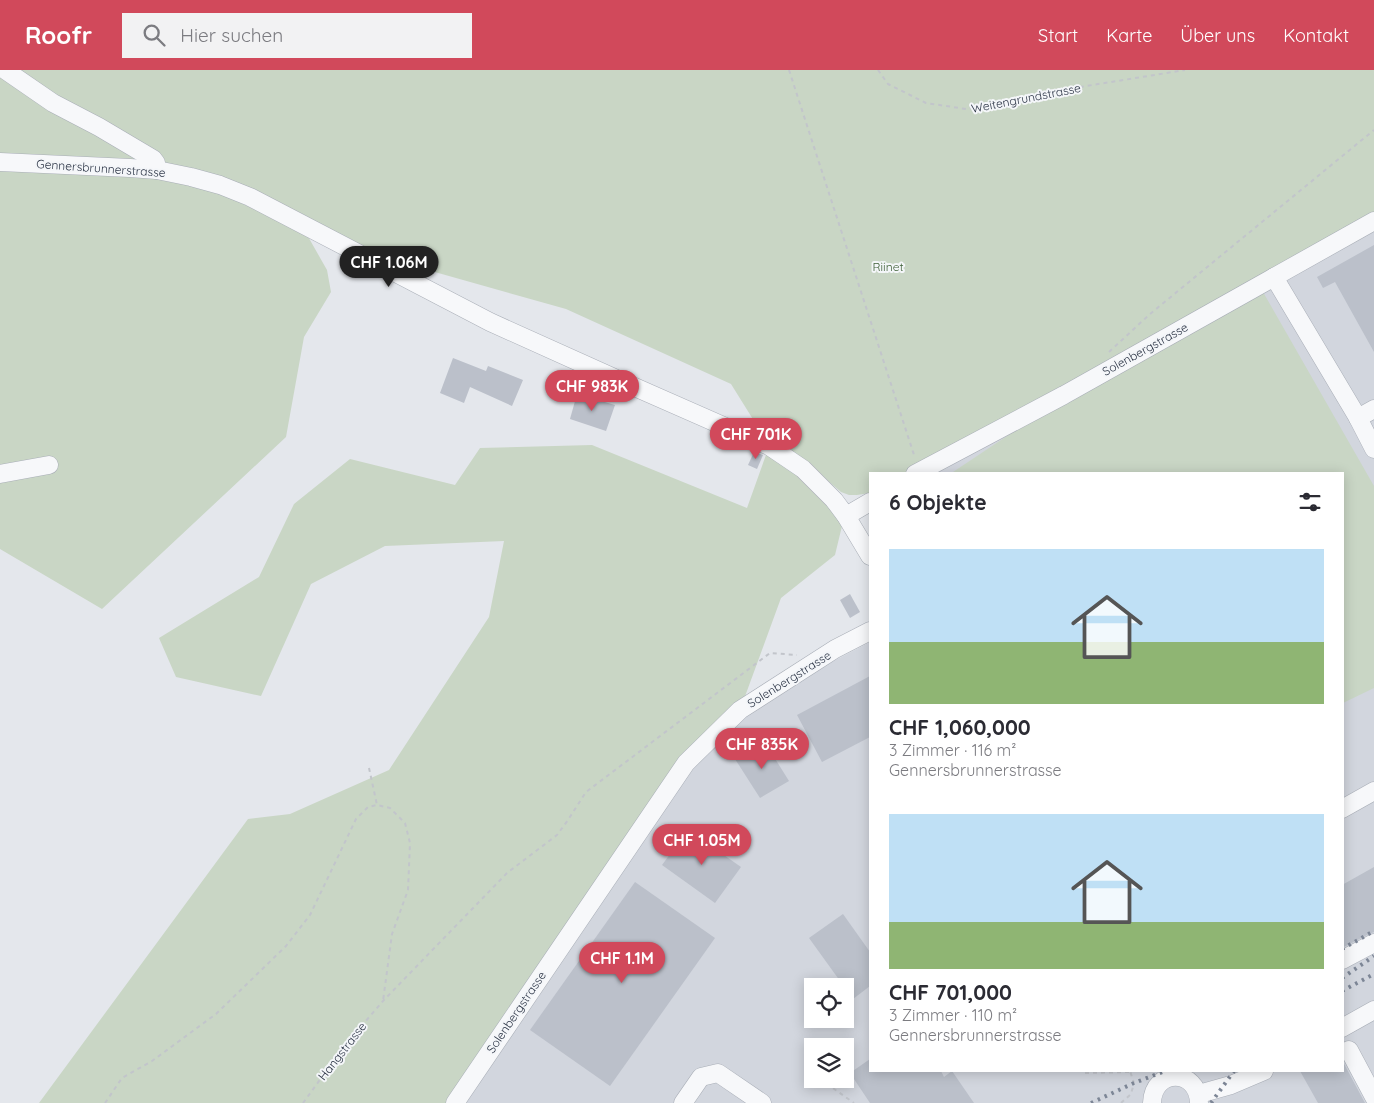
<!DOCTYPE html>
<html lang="de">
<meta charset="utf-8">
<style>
:root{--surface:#fff;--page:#f2f2f3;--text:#2b2b33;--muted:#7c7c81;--accent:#d1495b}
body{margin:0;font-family:Quicksand,sans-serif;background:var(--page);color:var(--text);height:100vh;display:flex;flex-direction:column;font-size:19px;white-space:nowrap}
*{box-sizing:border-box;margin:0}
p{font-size:16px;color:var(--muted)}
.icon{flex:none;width:28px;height:28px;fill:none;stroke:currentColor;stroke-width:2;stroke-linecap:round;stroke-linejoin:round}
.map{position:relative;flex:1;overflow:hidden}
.side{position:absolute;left:869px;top:402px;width:475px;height:600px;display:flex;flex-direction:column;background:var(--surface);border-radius:0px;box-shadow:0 2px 12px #0003}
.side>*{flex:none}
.fabs{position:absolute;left:804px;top:908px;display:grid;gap:10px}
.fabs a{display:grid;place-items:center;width:50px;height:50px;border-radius:0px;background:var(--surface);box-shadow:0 2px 12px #0003;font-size:25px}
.price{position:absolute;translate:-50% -42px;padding:0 11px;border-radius:18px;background:var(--accent);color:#fff;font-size:16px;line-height:32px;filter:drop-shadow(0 1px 2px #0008)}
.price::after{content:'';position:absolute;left:50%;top:30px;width:15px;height:11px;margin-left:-8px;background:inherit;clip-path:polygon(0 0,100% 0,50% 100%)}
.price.selected{background:#222;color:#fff}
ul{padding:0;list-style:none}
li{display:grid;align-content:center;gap:10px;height:265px;padding:0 20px}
li span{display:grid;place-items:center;height:155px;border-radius:0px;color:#555}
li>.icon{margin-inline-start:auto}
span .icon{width:90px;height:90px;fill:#fffc;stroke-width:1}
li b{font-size:21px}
h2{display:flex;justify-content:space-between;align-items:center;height:60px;padding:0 20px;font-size:21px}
header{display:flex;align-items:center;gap:30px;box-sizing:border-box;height:70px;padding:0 25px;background:var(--accent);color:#fff}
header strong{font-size:24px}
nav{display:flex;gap:28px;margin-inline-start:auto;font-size:18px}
.search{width:350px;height:45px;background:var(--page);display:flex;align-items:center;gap:12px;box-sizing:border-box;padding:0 18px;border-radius:0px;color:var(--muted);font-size:19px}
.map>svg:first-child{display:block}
.built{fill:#d2d6de;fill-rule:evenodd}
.green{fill:#c9d6c5}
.building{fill:#bbc0ca}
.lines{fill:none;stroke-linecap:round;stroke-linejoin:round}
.minor-casing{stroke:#a9aeb7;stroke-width:19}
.path{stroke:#c2c5cb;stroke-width:2;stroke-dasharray:4 4;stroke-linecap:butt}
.minor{stroke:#f7f8fa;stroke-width:18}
.rail{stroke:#7d8696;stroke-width:4;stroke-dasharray:2.5 5;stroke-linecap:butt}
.labels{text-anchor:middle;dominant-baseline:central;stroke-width:4;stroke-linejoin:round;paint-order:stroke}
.street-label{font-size:12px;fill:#2b3445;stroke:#f4f6f9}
.park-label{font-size:12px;fill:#3f6138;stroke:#f4f6f9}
</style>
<header>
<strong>Roofr</strong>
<div class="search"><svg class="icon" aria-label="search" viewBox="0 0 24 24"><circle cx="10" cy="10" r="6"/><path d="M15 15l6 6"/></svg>Hier suchen</div>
<nav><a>Start</a><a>Karte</a><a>Über uns</a><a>Kontakt</a></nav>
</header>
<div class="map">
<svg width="1374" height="1033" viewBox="0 0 1374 1033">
<rect width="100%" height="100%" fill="#e4e7ec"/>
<path class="built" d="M 1374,151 L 1374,1033 L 455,1033 L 686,693 L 740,640 L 870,572 L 870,1001 L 1342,1001 L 1342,404 L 932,404 ZM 812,916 L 845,916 L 845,949 L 812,949 ZM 812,976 L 845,976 L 845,1009 L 812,1009 Z"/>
<g class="green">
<polygon points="0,0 1374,0 1374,151 915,404 870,404 870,423 857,425 849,425 841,422 795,383 764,367 731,314 566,239 371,184 255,122 0,86"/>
<polygon points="0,99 146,106 192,115 228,127 306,163 327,200 331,222 304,267 286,367 102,539 0,479"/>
<polygon points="1263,222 1374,416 1374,618 1343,633 1342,404 950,404 1016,360"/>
<polygon points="592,375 747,438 767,382 791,398 830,437 842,456 835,485 781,528 740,640 686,693 455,1033 39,1033 248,749 290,744 389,700 489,547 504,471 385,476 311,514 261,626 176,607 159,568 259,507 294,434 350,389 455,415 480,378"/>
</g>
<g class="building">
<polygon points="1374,175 1374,282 1335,212 1323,218 1317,207"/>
<polygon points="453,288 486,301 488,296 523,310 512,336 470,317 464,333 440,323"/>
<polygon points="577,324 615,335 606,361 570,349"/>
<polygon points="754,382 763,385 757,399 748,395"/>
<polygon points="850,524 860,542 850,548 840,530"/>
<polygon points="870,606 870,667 822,692 797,645"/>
<polygon points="764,671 789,711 760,728 735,689"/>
<polygon points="688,760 741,797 715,833 662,795"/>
<polygon points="1374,797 1374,862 1369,864 1342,878 1342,815"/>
<polygon points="635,812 715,868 610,1016 530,960"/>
<polygon points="843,844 870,882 870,916 853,929 809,868"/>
<polygon points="870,989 870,1001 941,1001 944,1007 952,1001 974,1033 870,1033 850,1003"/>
<polygon points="1342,990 1365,1033 1318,1033 1300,1001 1342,1001"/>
</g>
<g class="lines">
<g class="minor-casing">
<g id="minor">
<polyline points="5,0 53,33 99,57 153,89 156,93 157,100"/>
<polyline points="0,92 130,98 157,100 191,107 220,115 250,127 490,252 621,311 769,376 803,399 834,430 846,446 870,486"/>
<polyline points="1274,207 1358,348 1374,379"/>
<polyline points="1358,348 1374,339"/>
<polyline points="0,404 49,395"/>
<polyline points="915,404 1064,325 1374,151"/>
<polyline points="846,446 870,432"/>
<polyline points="1342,739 1374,721"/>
<polyline points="1342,890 1374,873"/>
<polyline points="1342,958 1374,940"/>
<polyline points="1349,980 1374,1027"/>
<polyline points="1199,1024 1231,1015 1264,1001"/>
<polyline points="455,1033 686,693 740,640 835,579 870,561"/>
<polyline points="683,1033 701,1007 718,1003 762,1033"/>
<path d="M 1152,1033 C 1153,998 1198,998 1199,1033"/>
</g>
</g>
<g class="path">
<polyline points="789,0 915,388"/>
<polyline points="878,0 888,14 926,33 966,39 1080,17 1185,0"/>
<polyline points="1109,282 1150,244 1374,60"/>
<polyline points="369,698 377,735"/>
<polyline points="1085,1003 1130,1002"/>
<polyline points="820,1009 854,1033"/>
<polyline points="105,1033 122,1008 152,991 216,944 286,876 310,845 356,749 368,737 377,735 390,738 405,753 410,773 408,820 392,864 383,931"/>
<polyline points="303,1033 346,974 383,931 507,803 557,765 568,750 586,722 770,583 797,585"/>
<polyline points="1121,1033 1131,1024 1134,1013 1130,1001"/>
</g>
<use href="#minor" class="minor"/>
<g class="rail">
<polyline points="1342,879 1374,861"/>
<polyline points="1342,908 1374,886"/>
<polyline points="1342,921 1374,904"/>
<polyline points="1091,1033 1134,1013 1165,1001"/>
<polyline points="1211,1033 1234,1001"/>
</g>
</g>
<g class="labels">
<g class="street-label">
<text transform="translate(1026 28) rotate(-11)">Weitengrundstrasse</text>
<text transform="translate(101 98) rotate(4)">Gennersbrunnerstrasse</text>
<text transform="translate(1145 279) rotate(-29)">Solenbergstrasse</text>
<text transform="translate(789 609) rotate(-32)">Solenbergstrasse</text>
<text transform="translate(516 942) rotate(-56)">Solenbergstrasse</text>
<text transform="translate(342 981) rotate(-52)">Hangstrasse</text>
</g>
<g class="park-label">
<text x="888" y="196">Riinet</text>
</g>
</g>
</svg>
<div class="fabs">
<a><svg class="icon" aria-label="locate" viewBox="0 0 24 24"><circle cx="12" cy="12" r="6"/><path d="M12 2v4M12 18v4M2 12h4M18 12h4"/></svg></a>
<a><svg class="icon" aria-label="layers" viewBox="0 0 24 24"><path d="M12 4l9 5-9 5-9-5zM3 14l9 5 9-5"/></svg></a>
</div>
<b class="price selected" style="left:389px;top:218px">CHF 1.06M</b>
<b class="price" style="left:592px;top:342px">CHF 983K</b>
<b class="price" style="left:756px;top:390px">CHF 701K</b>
<b class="price" style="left:762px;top:700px">CHF 835K</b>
<b class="price" style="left:702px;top:796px">CHF 1.05M</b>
<b class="price" style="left:622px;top:914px">CHF 1.1M</b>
<section class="side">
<h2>6 Objekte<svg class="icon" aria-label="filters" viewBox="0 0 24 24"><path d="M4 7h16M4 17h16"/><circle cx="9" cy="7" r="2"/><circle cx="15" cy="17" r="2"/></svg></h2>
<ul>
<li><span style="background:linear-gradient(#bfe0f5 60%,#8fb573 0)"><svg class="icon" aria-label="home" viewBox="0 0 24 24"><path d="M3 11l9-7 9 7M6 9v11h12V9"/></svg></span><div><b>CHF 1,060,000</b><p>3 Zimmer · 116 m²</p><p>Gennersbrunnerstrasse</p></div></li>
<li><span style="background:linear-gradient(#bfe0f5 70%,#8fb573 0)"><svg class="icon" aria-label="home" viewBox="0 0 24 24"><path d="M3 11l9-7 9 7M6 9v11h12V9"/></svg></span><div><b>CHF 701,000</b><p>3 Zimmer · 110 m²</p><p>Gennersbrunnerstrasse</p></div></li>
</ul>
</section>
</div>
